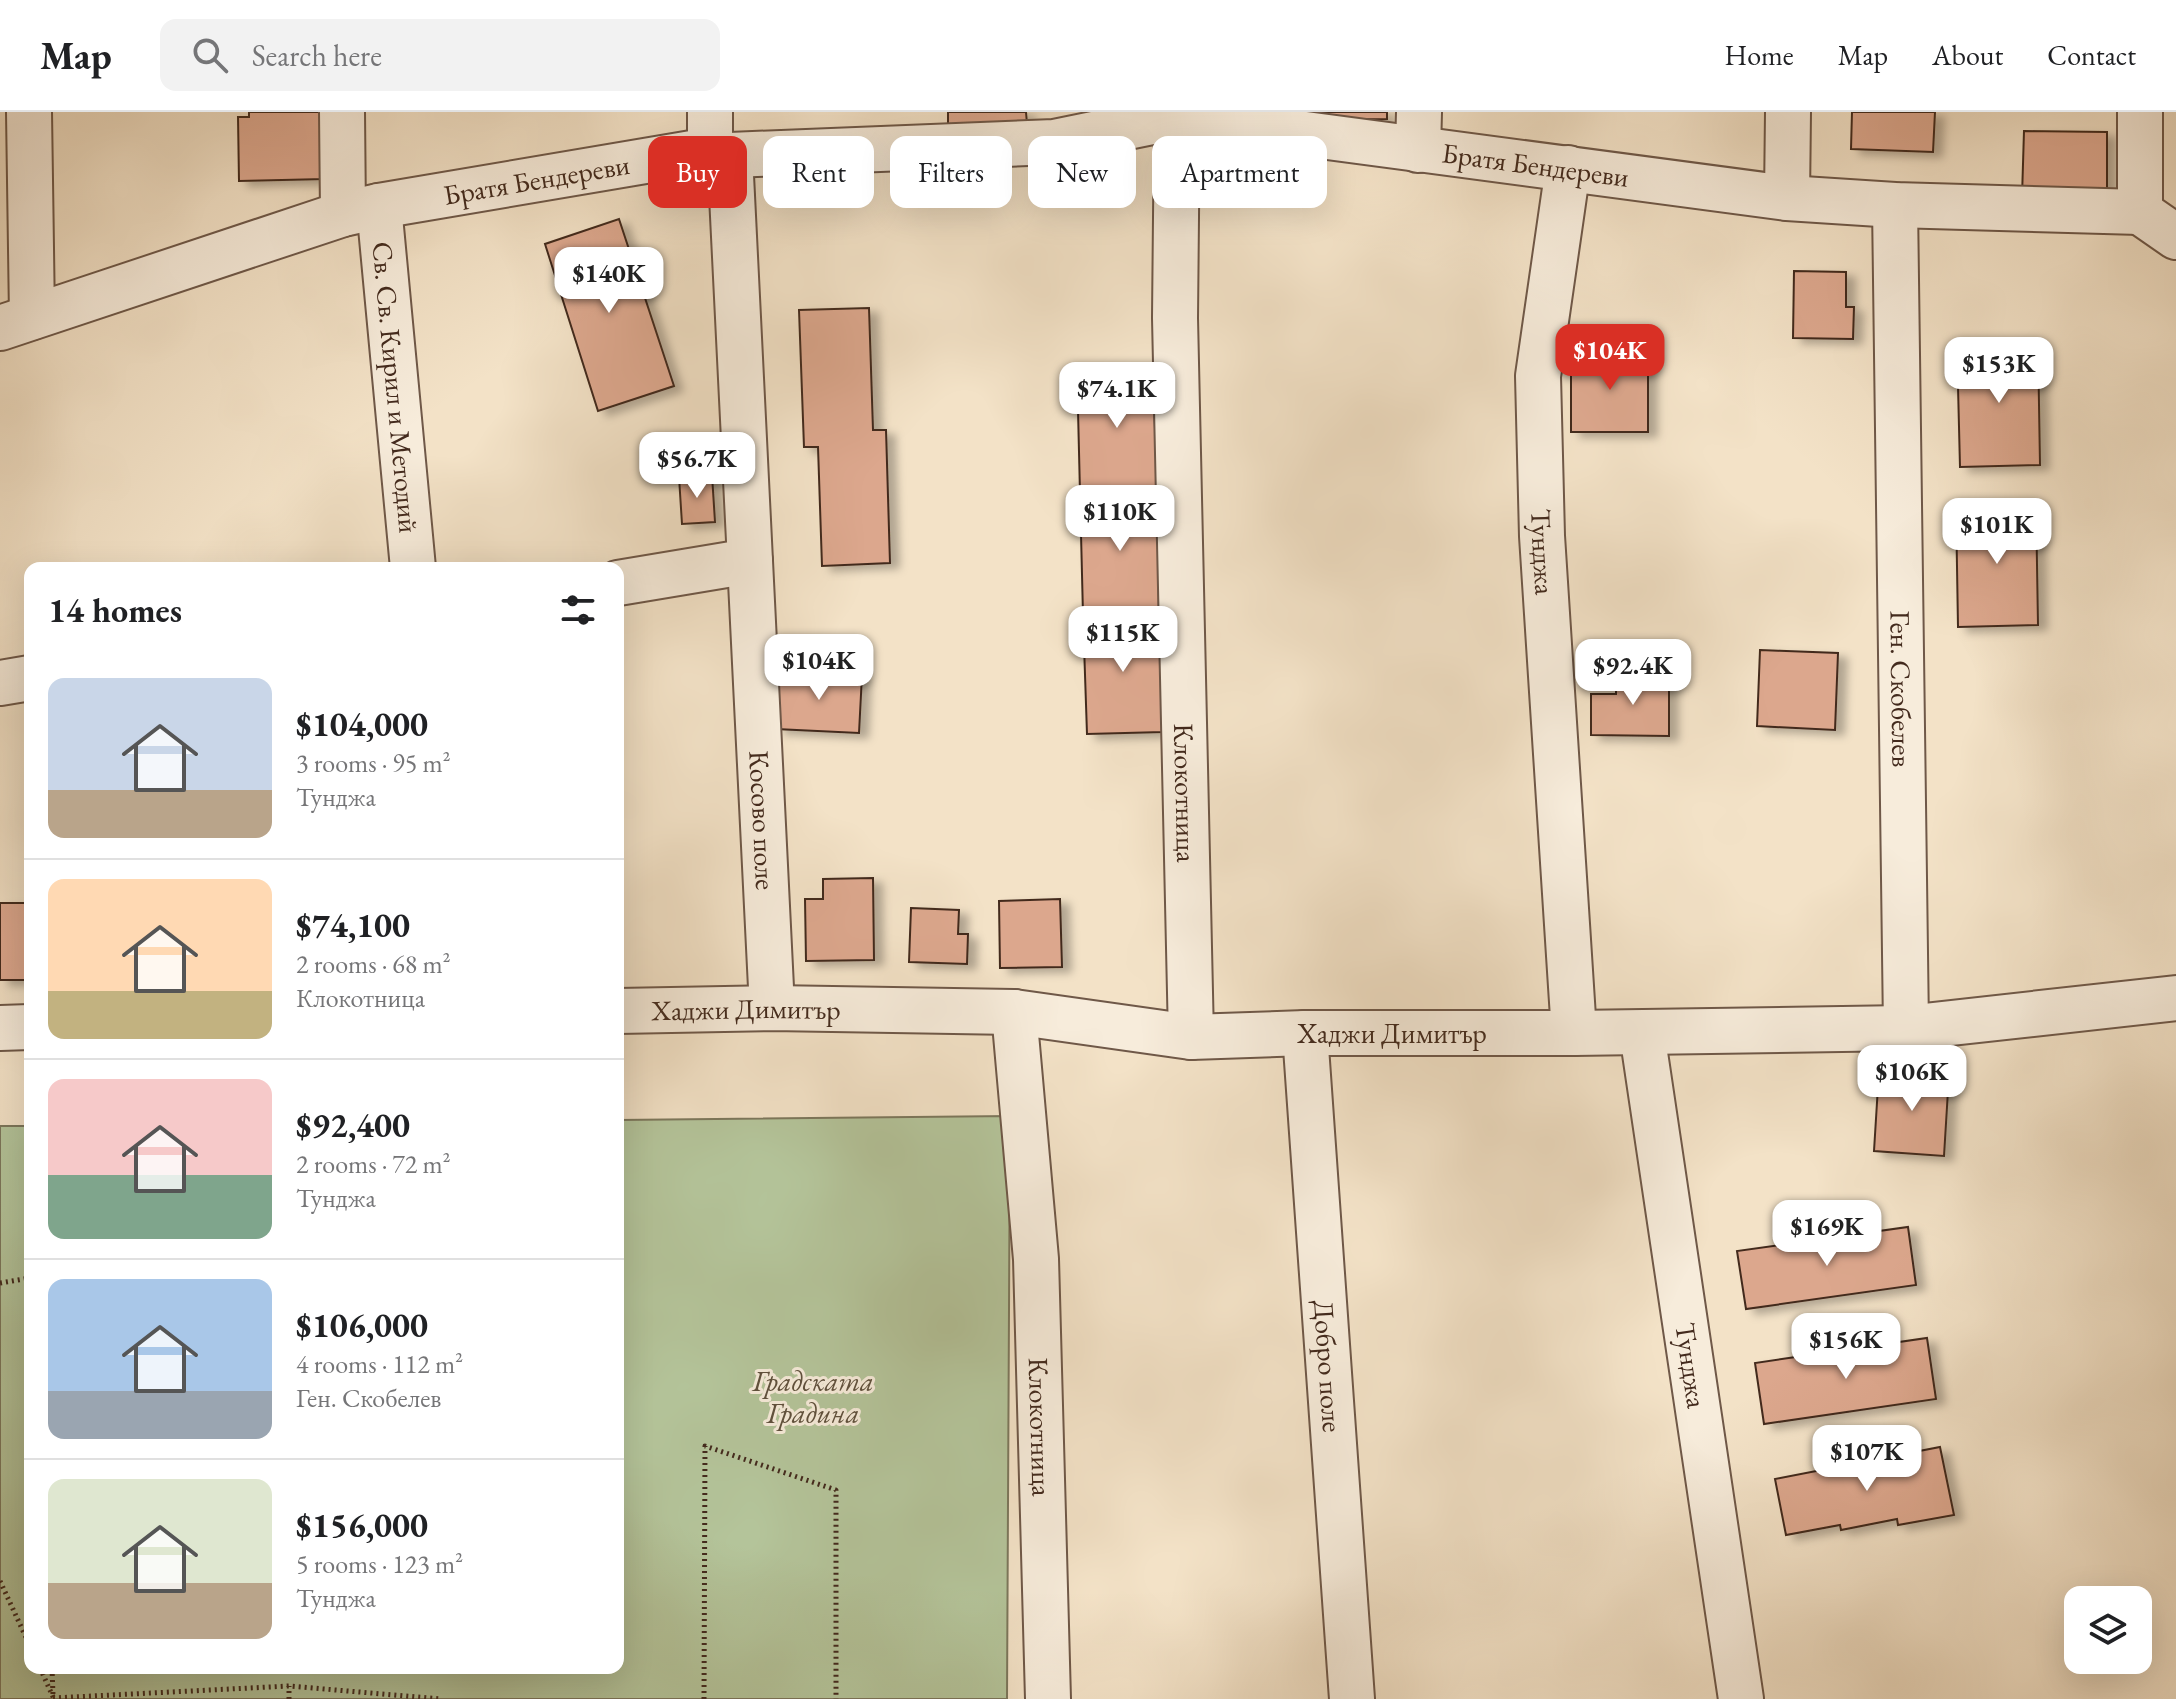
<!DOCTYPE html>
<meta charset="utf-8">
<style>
:root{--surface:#fff;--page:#f2f2f2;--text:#202124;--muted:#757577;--line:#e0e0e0;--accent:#d93025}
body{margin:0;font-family:"EB Garamond",serif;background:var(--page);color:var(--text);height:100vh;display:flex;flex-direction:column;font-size:30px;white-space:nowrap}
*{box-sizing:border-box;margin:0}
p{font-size:26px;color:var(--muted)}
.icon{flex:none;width:44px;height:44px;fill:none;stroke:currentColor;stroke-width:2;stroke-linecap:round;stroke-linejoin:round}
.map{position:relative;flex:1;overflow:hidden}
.details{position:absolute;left:24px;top:450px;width:600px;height:1112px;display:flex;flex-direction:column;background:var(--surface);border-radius:16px;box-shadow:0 8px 32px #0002}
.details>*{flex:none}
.banner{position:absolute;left:648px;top:24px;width:760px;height:72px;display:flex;gap:16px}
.tools{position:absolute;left:2064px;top:1474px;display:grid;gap:16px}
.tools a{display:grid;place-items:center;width:88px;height:88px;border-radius:16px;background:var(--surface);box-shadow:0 8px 32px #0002;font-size:40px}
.price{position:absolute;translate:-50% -68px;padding:0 18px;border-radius:16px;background:#fff;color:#222;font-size:26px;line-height:52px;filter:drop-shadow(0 2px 4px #0008)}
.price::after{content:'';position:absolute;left:50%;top:48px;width:24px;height:18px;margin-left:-12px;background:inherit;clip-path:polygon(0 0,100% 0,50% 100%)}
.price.selected{background:var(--accent);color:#fff}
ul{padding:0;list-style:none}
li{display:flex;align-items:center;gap:24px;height:200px;padding:0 24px}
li+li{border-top:2px solid var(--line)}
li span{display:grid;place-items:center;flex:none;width:224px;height:160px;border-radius:16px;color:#555}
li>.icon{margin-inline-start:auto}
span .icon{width:96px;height:96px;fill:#fffc;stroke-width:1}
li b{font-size:34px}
h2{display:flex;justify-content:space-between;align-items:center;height:96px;padding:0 24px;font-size:34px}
.tag{padding:0 28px;border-radius:16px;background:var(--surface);box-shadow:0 8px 32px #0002;font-size:28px;line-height:72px}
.tag.selected{background:var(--accent);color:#fff}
header{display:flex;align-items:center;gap:48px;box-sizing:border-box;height:112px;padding:0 40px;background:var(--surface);border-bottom:2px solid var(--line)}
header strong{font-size:38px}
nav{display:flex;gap:44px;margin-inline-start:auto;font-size:28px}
.search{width:560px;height:72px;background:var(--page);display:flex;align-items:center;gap:20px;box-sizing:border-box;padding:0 28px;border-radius:16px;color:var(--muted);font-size:30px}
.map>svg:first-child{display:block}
.green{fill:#b4c49a;stroke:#7c775c;stroke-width:2}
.building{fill:#dca78d;stroke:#432a1d;stroke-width:2;filter:url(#shadow)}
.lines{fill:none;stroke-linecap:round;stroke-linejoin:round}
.minor-casing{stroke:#6f5848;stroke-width:48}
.path{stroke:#432a1d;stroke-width:5;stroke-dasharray:2 4;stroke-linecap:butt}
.minor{stroke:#f7ecdb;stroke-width:44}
.labels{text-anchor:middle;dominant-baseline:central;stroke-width:6;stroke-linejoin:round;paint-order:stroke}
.street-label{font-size:28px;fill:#432a1d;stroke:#f7ecdb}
.park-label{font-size:28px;font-style:italic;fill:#5f503c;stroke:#f7ecdb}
</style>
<header>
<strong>Map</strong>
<div class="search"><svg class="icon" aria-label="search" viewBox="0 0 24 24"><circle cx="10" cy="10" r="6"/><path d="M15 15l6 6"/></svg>Search here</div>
<nav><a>Home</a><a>Map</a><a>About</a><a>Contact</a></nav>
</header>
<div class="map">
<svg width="2176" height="1587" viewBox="0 0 2176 1587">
<defs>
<filter id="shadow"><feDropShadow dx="9" dy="5" stdDeviation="4" flood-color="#0004"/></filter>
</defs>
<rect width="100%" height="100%" fill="#f3e2c7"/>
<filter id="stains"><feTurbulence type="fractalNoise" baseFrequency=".0025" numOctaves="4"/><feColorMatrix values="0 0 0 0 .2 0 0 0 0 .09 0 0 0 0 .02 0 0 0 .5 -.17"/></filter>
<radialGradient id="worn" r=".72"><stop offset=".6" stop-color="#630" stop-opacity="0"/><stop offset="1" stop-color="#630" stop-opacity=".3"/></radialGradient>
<polygon class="green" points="1010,1004 1007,1587 0,1587 0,1014 30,1014 30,1556 618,1556 618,1008"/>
<g class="building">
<polygon points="249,0 324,0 325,67 239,69 238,5 249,5"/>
<polygon points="948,0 1026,0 1027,12 948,13"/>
<polygon points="1316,0 1387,0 1387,7 1316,8"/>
<polygon points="1852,0 1935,0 1933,40 1851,37"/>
<polygon points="2024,19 2107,20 2107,86 2022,85"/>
<polygon points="619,107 674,274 598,299 545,132"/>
<polygon points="1794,159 1846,160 1846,195 1854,195 1853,227 1793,226"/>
<polygon points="869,196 873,318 886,318 890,451 822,454 818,335 804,335 799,198"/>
<polygon points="2038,232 2040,353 1960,355 1957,234"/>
<rect x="1571" y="240" width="77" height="80"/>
<polygon points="1153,254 1157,379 1080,381 1077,257"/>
<polygon points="712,363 715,410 682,412 679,365"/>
<polygon points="1157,379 1159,501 1083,503 1080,381"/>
<polygon points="2036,392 2038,513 1958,515 1956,394"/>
<polygon points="1159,501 1163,620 1087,622 1083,503"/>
<polygon points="1760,538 1838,541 1835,618 1757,614"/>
<polygon points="780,559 862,563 859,621 776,617"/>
<polygon points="1616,562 1669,562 1669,624 1591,623 1591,582 1616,582"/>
<polygon points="873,766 874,848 806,849 805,787 823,787 823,767"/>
<polygon points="1060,787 1062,855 1000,856 999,789"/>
<rect x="0" y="791" width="30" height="77"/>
<polygon points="911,796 959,798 958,822 968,822 967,852 909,850"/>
<polygon points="1879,958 1949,962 1944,1044 1874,1039"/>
<polygon points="1908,1115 1916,1173 1746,1197 1737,1139"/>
<polygon points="1927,1226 1936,1287 1764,1312 1755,1251"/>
<polygon points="1940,1335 1954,1403 1898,1413 1897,1407 1841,1418 1840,1413 1786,1423 1775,1367"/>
</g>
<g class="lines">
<g class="minor-casing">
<g id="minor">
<polyline points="29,0 32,205"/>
<polyline points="342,0 343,102"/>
<polyline points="710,0 710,38"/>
<polyline points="2140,0 2140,100"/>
<path id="s1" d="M 1177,5 L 1175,206 L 1191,925"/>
<polyline points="1418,38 1419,0"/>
<path id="s2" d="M 730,43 L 772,896"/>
<path id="s3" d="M 1568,56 L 1538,264 L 1542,424 L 1574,921"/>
<polyline points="1787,86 1788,0"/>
<path id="s4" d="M 1895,93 L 1906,916"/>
<path id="s5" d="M 379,94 L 413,456"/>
<polyline points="2140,100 2176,125"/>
<path id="s6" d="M 0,216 L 343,102 L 379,94 L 710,38 L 730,43 L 1054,30 L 1177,5 L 1787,86 L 1895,93 L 2140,100"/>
<polyline points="618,471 750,449"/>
<polyline points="0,571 30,566"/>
<path id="s7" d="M 618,899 L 772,896 L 1014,900 L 1191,925 L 1305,921 L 1574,921 L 1906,916 L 2176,886"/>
<path id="s8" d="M 1014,900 L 1036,1147 L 1048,1587"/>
<polyline points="0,916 30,915"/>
<path id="s9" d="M 1305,921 L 1352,1587"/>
<path id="s10" d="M 1642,921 L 1741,1587"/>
</g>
</g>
<g class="path">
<polyline points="0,1171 30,1166"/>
<polyline points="0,1469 30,1534"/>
<polyline points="40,1556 54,1587"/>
<polyline points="52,1556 53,1583"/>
<polyline points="53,1586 289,1574 441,1587"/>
<polyline points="289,1587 289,1574"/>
<polyline points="704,1587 705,1334 836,1378 836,1587"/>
</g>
<use href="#minor" class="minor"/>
</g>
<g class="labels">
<g class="street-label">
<text stroke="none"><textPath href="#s6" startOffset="1566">Братя Бендереви</textPath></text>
<text stroke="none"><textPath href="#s6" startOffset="558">Братя Бендереви</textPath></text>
<text stroke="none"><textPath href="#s5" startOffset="182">Св. Св. Кирил и Методий</textPath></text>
<text stroke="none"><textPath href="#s3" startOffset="386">Тунджа</textPath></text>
<text stroke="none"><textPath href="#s4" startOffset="484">Ген. Скобелев</textPath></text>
<text stroke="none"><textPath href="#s1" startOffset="676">Клокотница</textPath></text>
<text stroke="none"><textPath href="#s2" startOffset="666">Косово поле</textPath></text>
<text stroke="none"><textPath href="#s7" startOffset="128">Хаджи Димитър</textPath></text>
<text stroke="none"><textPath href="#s7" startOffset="776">Хаджи Димитър</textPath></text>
<text stroke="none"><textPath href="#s9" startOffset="334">Добро поле</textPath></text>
<text stroke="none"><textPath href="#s10" startOffset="336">Тунджа</textPath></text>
<text stroke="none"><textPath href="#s8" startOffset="416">Клокотница</textPath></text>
</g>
<g class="park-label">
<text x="813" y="1269">Градската<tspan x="813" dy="32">Градина</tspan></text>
</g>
</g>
<rect width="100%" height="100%" filter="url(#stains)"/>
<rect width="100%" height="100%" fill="url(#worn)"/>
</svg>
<div class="tools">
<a><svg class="icon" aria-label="layers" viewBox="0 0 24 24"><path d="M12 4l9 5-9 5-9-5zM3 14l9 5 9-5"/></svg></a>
</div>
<b class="price" style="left:609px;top:203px">$140K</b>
<b class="price selected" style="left:1610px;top:280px">$104K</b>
<b class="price" style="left:1999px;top:293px">$153K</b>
<b class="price" style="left:1117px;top:318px">$74.1K</b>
<b class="price" style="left:697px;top:388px">$56.7K</b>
<b class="price" style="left:1120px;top:441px">$110K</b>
<b class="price" style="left:1997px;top:454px">$101K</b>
<b class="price" style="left:1123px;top:562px">$115K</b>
<b class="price" style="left:819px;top:590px">$104K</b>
<b class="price" style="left:1633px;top:595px">$92.4K</b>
<b class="price" style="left:1912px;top:1001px">$106K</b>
<b class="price" style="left:1827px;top:1156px">$169K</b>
<b class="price" style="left:1846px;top:1269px">$156K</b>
<b class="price" style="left:1867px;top:1381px">$107K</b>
<div class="banner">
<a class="tag selected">Buy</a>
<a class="tag">Rent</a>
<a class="tag">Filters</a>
<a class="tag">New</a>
<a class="tag">Apartment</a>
</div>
<section class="details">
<h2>14 homes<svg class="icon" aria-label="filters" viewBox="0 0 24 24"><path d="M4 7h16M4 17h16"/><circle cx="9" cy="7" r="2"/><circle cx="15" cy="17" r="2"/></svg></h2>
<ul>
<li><span style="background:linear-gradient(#c9d6e8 70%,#b9a48a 0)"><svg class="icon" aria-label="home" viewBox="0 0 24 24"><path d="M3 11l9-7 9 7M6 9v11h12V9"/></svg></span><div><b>$104,000</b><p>3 rooms · 95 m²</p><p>Тунджа</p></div></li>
<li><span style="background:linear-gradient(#ffd9b3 70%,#c2b280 0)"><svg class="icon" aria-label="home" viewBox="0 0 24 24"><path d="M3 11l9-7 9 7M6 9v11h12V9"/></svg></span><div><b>$74,100</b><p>2 rooms · 68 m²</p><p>Клокотница</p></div></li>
<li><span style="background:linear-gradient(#f6c9c9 60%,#7fa58c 0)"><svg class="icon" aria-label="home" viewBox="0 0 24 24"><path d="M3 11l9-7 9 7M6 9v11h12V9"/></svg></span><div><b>$92,400</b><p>2 rooms · 72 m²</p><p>Тунджа</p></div></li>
<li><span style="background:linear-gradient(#a9c7e8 70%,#9aa5b1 0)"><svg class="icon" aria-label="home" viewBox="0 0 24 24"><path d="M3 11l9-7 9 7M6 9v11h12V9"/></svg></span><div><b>$106,000</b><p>4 rooms · 112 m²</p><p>Ген. Скобелев</p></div></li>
<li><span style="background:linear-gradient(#dfe7d0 65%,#b9a48a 0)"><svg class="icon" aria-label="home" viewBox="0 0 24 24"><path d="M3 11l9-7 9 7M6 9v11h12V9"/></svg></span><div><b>$156,000</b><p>5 rooms · 123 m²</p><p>Тунджа</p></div></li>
</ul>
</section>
</div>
